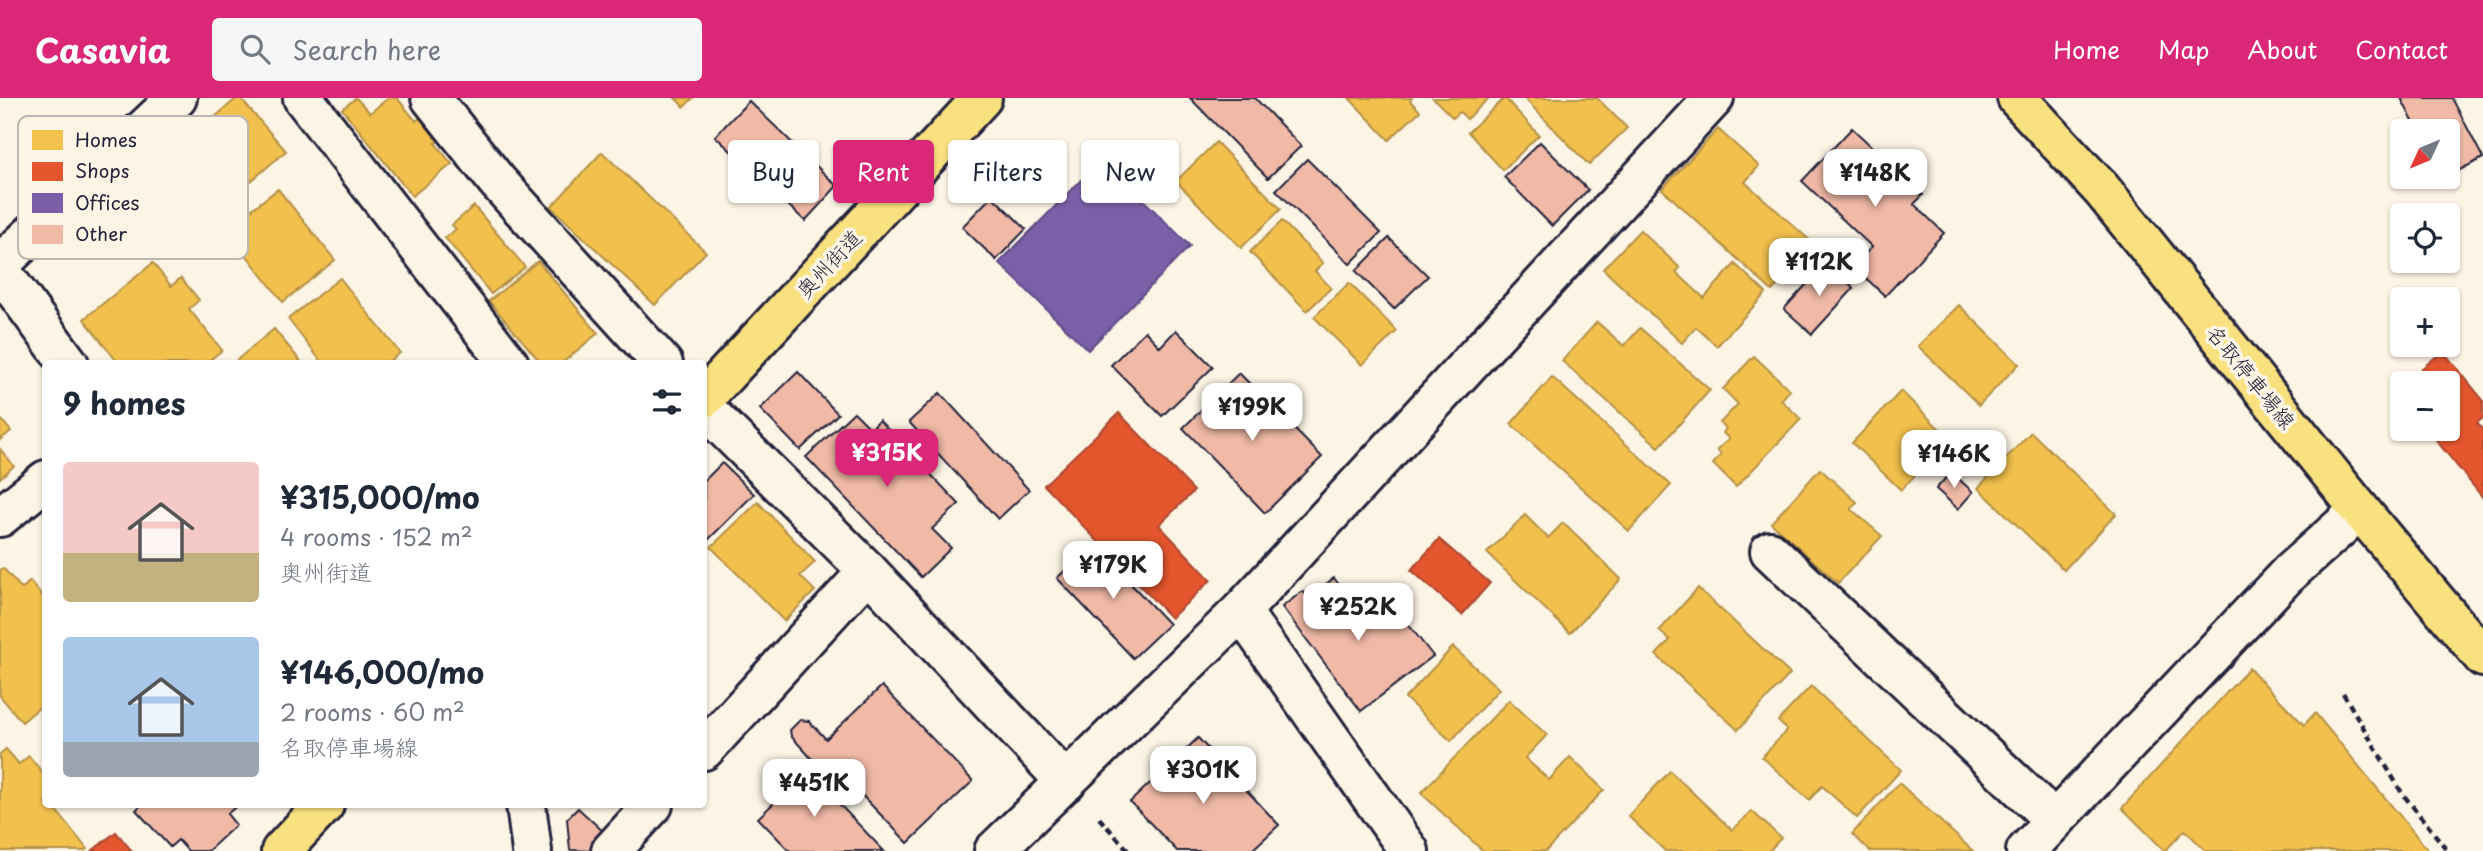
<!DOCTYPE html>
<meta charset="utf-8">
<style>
:root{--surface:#fff;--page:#f6f6f7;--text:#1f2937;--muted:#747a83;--accent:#db2777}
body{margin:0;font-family:"Playpen Sans","Klee One",sans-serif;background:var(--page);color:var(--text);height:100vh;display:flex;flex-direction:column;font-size:26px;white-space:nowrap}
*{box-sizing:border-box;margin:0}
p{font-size:23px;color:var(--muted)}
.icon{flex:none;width:38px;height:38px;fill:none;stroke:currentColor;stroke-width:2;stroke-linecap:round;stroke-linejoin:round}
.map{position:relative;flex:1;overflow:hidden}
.side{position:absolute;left:42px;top:262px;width:665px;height:448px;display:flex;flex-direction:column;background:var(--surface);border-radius:7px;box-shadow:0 2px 5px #0004}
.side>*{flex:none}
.hud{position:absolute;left:728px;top:42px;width:665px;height:63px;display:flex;gap:14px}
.needle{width:46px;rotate:226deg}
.buttons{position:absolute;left:2390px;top:21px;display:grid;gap:14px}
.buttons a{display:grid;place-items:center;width:70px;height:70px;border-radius:7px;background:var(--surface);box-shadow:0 2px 5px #0004;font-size:35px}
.price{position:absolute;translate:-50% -60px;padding:0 16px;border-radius:14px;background:#fff;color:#222;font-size:23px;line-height:46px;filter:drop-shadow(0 2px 4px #0008)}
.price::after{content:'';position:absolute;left:50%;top:42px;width:21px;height:16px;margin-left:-10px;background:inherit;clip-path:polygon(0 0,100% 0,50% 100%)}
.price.on{background:var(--accent);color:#fff}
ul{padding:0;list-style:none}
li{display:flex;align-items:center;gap:21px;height:175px;padding:0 21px}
li span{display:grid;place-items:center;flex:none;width:196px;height:140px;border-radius:7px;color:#555}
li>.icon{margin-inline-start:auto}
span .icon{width:84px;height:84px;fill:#fffc;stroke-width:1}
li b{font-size:30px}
h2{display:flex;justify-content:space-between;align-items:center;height:84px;padding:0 21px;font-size:30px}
.pill{padding:0 24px;border-radius:7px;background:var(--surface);box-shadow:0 2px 5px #0004;font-size:24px;line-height:63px}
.pill.on{background:var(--accent);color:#fff}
header{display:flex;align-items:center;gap:42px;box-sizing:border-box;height:98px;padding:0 35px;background:var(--accent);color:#fff}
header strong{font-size:33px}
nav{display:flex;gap:38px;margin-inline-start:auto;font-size:24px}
.search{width:490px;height:63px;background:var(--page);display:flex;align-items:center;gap:18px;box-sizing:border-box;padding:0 24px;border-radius:7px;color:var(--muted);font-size:26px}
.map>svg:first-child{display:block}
.homes{fill:#f2c14e;stroke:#b49148;stroke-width:2}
.shops{fill:#e4572e;stroke:#aa4732;stroke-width:2}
.offices{fill:#7b5ea7;stroke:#604c87;stroke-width:2}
.building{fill:#f1baa7;stroke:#22223b;stroke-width:2}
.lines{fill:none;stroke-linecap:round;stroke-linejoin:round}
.minor-casing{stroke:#22223b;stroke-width:44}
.major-casing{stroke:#22223b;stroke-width:44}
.path{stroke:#22223b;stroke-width:4.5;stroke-dasharray:7 5;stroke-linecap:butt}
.minor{stroke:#fcf5e5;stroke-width:38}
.major{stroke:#fae180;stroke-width:38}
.labels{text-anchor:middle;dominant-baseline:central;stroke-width:7;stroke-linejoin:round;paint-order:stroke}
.street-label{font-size:21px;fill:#22223b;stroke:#fcf5e5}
.key{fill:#fcf5e5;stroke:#bbb6b2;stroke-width:2}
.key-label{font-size:19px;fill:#22223b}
</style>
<header>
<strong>Casavia</strong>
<div class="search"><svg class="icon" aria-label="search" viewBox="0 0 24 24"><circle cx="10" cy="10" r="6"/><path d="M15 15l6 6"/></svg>Search here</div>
<nav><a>Home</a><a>Map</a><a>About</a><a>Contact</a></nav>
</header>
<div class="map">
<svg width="2483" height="753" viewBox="0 0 2483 753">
<rect width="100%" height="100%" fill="#fcf5e5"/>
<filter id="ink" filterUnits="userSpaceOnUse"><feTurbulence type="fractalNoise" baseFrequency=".0143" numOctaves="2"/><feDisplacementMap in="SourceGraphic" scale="14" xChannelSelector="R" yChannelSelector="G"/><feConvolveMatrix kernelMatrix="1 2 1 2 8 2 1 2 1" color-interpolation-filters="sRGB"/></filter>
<g filter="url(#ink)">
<g class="homes">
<polygon points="237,0 240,0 286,53 251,83 240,71 222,87 186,44"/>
<polygon points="356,0 370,15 388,0 397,0 416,23 421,19 440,42 435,45 452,66 412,98 342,11"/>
<polygon points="675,0 693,0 684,9"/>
<polygon points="1349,0 1412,0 1410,3 1420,13 1389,42"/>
<polygon points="1433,0 1489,0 1467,21 1460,14 1453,20"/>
<polygon points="1505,0 1539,37 1503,72 1468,34"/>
<polygon points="1524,0 1597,0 1627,30 1589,67"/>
<polygon points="1718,31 1759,68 1745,84 1815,147 1772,193 1662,91"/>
<polygon points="1216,44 1281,111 1241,150 1176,83"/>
<polygon points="602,54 706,154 655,207 551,109"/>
<polygon points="278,91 335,162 283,204 226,131"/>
<polygon points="474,108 525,169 491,196 445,140 456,131 452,127"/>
<polygon points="1282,123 1323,165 1315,173 1331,190 1307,213 1250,154"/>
<polygon points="1640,132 1680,170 1676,174 1704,200 1735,166 1766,195 1717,248 1696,229 1682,245 1603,171"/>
<polygon points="538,163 598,235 561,266 542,266 489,203"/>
<polygon points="153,165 171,188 181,180 199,202 189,211 222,252 205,266 119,266 84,221"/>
<polygon points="340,180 400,255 385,266 323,266 288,221"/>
<polygon points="1349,185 1397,233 1362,267 1314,219"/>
<polygon points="1959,207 2019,266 1979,307 1918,248"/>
<polygon points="1597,224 1624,248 1640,230 1710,292 1659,349 1562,263"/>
<polygon points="274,231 303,266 232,266"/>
<polygon points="1754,258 1790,292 1781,302 1801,321 1736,389 1713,366 1721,357 1717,352 1729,341 1723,335 1726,330 1720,325 1738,306 1723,291"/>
<polygon points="1552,279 1671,387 1629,433 1511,326"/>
<polygon points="1901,293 1950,341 1901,392 1852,345"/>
<polygon points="0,320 11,333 0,342"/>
<polygon points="2031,334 2116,416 2064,472 1978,390"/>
<polygon points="0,351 14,368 0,380"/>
<polygon points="1820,371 1857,404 1851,411 1882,438 1838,485 1771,425"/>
<polygon points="758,404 815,464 800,478 815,493 784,523 711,449"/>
<polygon points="1525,417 1548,440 1563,425 1621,481 1570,535 1487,455"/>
<polygon points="3,470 22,491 30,483 46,502 46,604 22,624 0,598 0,472"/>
<polygon points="1698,490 1790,576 1738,632 1656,557 1670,542 1659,533"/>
<polygon points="1453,549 1499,591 1451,643 1405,600"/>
<polygon points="2249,570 2304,627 2315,615 2429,753 2206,753 2185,732 2165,753 2122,710"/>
<polygon points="1811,588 1901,672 1857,720 1822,688 1809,702 1762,659 1787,632 1778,623"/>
<polygon points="1509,602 1547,637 1525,660 1549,682 1570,659 1604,692 1546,753 1483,753 1421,695"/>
<polygon points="6,651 19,666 29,658 46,679 46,707 52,707 87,751 84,753 0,753 0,656"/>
<polygon points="1670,673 1732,732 1752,713 1781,740 1769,753 1665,753 1628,718"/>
<polygon points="1899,685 1973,753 1870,753 1852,736"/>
</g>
<g class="shops">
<polygon points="2443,253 2483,302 2483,320 2477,325 2483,332 2483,400 2427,331 2448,331 2448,285 2404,285"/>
<polygon points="1119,315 1194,393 1159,427 1211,482 1171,520 1044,387"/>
<polygon points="1439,441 1490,485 1462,517 1411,472"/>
<polygon points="116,734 132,753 92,753"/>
</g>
<polygon class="offices" points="1102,61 1190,148 1088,252 999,165"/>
<g class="building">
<polygon points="1190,0 1255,0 1301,48 1268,80"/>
<polygon points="2401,0 2452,0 2483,60 2448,78 2448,33 2418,33"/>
<polygon points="749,3 837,88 805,123 715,38"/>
<polygon points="1852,30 1923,97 1914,106 1944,135 1885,198 1853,168 1872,149 1802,83"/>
<polygon points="1540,44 1588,92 1552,128 1504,79"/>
<polygon points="1307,61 1381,135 1350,166 1276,92"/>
<polygon points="992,98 1026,131 996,162 962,129"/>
<polygon points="1389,140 1428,178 1394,211 1356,173"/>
<polygon points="1827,164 1854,190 1812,236 1784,211"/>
<polygon points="1176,232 1213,269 1162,318 1111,267 1145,233 1160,249"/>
<polygon points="798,274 838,316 800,352 760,311"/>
<polygon points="1239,275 1322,359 1265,415 1183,330"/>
<polygon points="940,295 1029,392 998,421 909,324"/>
<polygon points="854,314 871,331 879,322 959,406 932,431 951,450 921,479 806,359"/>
<polygon points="722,365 754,396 707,443 704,439 704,383"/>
<polygon points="1951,374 1973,394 1958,411 1936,391"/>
<polygon points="1093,446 1169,526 1133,560 1057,480"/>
<polygon points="1334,480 1369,526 1394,508 1433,558 1361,613 1282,509 1303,493 1308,500"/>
<polygon points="882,588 973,683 908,745 850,685 836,698 814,675 813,662 791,638 790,632 800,622 809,623 826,641"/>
<polygon points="1198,640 1279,727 1251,753 1177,753 1130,704"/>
<polygon points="799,664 884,753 790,753 758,720 792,688 784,678"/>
<polygon points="141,707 238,707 227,716 236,727 208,753 188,753 178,742 170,749 136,712"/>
<polygon points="578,710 607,737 590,753 570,752 567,721"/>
</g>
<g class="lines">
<g class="minor-casing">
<g id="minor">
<polyline points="303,0 509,266"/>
<polyline points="431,0 497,83 663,266"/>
<polyline points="0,166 177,0"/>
<polyline points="0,172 69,266"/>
<polyline points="704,310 868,473 1066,684"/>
<polyline points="0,419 46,382"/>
<polyline points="1770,453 2054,722"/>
<polyline points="1241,513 1409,753"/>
<polyline points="704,652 868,473"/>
<polyline points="526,707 532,753"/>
<polyline points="611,753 653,707"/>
<polyline points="994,753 1241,513 1714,0"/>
<polyline points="2026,753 2290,474 2360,412"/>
</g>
</g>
<g class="major-casing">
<g id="major">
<polyline points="2017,0 2102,92 2360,412 2483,559"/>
<polyline points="704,300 982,0"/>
<polyline points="281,753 324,707"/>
</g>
</g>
<g class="path">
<polyline points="2343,595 2402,695 2448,753"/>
<polyline points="1099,720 1129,753"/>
</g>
<use href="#minor" class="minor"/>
<use href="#major" class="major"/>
</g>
</g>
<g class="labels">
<g class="street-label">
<text transform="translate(828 165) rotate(-47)">奥州街道</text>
<text transform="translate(2252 278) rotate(51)">名取停車場線</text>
</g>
</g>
<rect x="18" y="18" width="230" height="143" rx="10" class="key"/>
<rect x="32" y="32" width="31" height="20" fill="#f2c14e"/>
<rect x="32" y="64" width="31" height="19" fill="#e4572e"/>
<rect x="32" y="95" width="31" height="20" fill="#7b5ea7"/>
<rect x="32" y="127" width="31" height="19" fill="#f1baa7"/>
<g class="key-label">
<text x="75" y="49">Homes</text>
<text x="75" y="80">Shops</text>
<text x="75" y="112">Offices</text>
<text x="75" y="143">Other</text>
</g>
</svg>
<div class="buttons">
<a><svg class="needle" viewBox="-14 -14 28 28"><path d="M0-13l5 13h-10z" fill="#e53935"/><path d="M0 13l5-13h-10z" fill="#747a83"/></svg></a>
<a><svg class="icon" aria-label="locate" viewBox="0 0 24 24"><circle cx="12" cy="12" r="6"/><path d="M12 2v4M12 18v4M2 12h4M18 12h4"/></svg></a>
<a>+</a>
<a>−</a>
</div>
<b class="price" style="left:1875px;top:111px">¥148K</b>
<b class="price" style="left:1819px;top:200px">¥112K</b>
<b class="price" style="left:1252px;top:345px">¥199K</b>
<b class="price on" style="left:887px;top:391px">¥315K</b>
<b class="price" style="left:1954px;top:392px">¥146K</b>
<b class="price" style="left:1113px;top:503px">¥179K</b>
<b class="price" style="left:1358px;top:545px">¥252K</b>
<b class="price" style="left:1203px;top:708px">¥301K</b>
<b class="price" style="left:814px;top:721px">¥451K</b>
<div class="hud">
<a class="pill">Buy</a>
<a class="pill on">Rent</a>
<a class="pill">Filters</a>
<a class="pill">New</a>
</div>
<section class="side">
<h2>9 homes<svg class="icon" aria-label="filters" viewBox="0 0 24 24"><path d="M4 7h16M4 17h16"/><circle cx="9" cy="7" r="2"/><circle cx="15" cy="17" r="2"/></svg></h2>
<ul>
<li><span style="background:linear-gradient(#f6c9c9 65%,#c2b280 0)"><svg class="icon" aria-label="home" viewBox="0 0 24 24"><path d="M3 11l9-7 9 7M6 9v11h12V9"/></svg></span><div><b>¥315,000/mo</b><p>4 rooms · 152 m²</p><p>奥州街道</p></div></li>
<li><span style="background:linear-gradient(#a9c7e8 75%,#9aa5b1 0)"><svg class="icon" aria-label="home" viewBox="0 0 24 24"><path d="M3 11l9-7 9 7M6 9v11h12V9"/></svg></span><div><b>¥146,000/mo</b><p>2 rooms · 60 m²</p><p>名取停車場線</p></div></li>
</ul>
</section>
</div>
